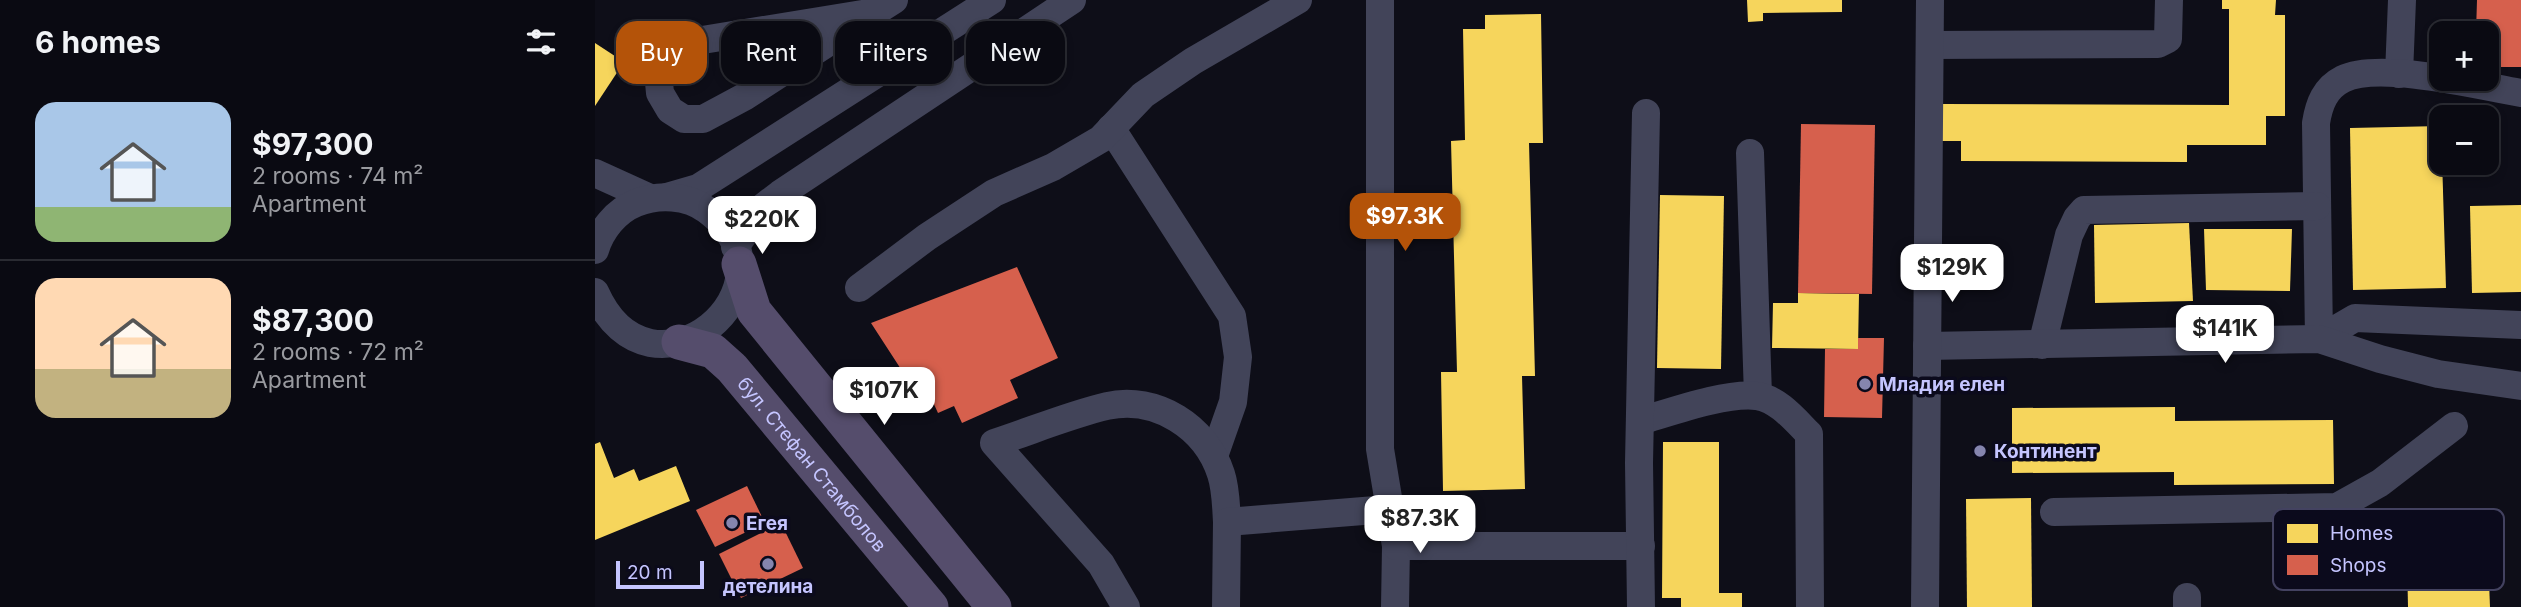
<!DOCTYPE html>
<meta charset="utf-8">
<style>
:root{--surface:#0a0a12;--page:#13131b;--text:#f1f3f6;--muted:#999a9f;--line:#2a2b32;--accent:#b45309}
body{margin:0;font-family:Inter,sans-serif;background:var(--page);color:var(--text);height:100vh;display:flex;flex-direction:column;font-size:26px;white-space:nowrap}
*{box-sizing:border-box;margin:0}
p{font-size:23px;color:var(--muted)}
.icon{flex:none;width:38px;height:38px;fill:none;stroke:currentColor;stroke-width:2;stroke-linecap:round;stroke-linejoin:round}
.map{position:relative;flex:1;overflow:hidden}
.side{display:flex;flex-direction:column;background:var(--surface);width:595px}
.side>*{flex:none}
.top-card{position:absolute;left:21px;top:21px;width:665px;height:63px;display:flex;gap:14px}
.tools{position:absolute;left:1834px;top:21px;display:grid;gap:14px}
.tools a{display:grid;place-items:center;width:70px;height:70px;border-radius:14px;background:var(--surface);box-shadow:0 4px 10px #0003,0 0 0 2px var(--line);font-size:35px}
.scale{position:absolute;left:21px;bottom:18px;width:88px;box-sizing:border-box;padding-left:7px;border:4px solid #c5c5ff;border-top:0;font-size:19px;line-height:24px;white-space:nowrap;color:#c5c5ff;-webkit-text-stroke:5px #0b0a1c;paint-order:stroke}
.price{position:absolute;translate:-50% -60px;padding:0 16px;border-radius:14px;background:#fff;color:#222;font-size:23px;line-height:46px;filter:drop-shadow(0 2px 4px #0008)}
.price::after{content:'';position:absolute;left:50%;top:42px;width:21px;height:16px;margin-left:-10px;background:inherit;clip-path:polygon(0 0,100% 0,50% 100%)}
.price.on{background:var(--accent);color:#fff}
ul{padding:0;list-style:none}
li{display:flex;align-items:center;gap:21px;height:175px;padding:0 35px}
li+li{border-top:2px solid var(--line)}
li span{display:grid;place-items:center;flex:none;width:196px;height:140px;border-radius:21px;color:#555}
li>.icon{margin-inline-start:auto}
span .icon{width:84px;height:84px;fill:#fffc;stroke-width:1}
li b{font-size:30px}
h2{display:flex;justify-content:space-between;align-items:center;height:84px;padding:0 35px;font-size:30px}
.tag{padding:0 24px;border-radius:21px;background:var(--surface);box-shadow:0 4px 10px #0003,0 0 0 2px var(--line);font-size:24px;line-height:63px}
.tag.on{background:var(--accent);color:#fff}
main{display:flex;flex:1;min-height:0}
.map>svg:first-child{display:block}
.homes{fill:#f6d55c}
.shops{fill:#d6604d}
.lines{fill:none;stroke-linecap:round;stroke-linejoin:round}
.minor{stroke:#424459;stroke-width:28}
.major{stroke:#554d6c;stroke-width:35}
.poi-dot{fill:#8585ae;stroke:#0b0a1c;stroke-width:2.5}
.labels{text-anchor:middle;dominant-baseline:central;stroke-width:7;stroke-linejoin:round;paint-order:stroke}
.poi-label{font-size:19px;font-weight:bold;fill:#c5c5ff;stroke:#0b0a1c;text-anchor:start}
.street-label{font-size:19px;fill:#c5c5ff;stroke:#0b0a1c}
.key{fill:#0b0a1c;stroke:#434260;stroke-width:2}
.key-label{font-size:19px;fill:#c5c5ff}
</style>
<main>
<section class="side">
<h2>6 homes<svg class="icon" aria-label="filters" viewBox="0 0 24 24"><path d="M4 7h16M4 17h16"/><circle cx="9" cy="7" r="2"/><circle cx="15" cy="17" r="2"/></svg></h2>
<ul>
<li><span style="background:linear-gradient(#a9c7e8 75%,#8fb573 0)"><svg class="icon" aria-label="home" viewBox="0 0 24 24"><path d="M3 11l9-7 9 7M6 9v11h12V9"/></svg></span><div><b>$97,300</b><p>2 rooms · 74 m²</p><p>Apartment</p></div></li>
<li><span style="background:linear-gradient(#ffd9b3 65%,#c2b280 0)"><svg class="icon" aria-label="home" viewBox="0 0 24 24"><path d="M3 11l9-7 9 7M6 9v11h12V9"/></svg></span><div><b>$87,300</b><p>2 rooms · 72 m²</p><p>Apartment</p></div></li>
</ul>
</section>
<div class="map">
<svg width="1926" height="607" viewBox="0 0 1926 607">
<rect width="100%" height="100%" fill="#0e0e18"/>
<g class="homes">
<polygon points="1152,0 1247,0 1247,12 1168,13 1168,21 1153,22"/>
<polygon points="1627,0 1681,0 1680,15 1690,15 1690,116 1671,116 1671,145 1592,145 1592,162 1366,161 1366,141 1346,141 1346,104 1634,105 1634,9 1627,9"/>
<polygon points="946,14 948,143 934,143 940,376 927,376 930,489 848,491 846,372 862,372 856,141 870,140 868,29 890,29 890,15"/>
<polygon points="0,43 29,62 0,106"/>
<polygon points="1846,126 1851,288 1758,290 1755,128"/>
<polygon points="1065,195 1129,196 1126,369 1062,368"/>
<polygon points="1926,205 1926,292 1877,293 1875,206"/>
<polygon points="1594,223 1598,301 1500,303 1499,225"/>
<polygon points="1609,229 1697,229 1695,291 1611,290"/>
<polygon points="1203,293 1264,294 1263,349 1177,348 1178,303 1203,303"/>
<polygon points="1580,407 1580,421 1738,420 1739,484 1579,485 1579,472 1417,473 1417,408"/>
<polygon points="5,442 19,478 39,469 44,481 81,466 95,501 0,540 0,444"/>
<polygon points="1068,442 1124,442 1124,593 1147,593 1147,607 1086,607 1086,598 1067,598"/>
<polygon points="1436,498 1437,607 1372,607 1371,499"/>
<polygon points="1893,556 1895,607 1813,607 1812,559"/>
</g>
<g class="shops">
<polygon points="1882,0 1926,0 1926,67 1892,67 1892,33 1881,33"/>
<polygon points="1206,124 1280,125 1277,294 1203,293"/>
<polygon points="422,267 463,358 415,380 423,398 367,423 359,406 343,413 325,374 313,380 276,323"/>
<polygon points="1263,338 1289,338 1287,418 1229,417 1230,349 1263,349"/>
<polygon points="152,486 170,523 120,547 101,510"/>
<polygon points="186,523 208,568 146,598 124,554"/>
</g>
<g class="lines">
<g class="minor">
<polyline points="785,0 785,449 801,546 800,607"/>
<polyline points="280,12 89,43 69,54 63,71 65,93 75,110 89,119 108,119 149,97 280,12 299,0"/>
<polyline points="1335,45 1563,44 1573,39 1574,0"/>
<polyline points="1804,74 1807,0"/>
<path d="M 1926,93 C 1886,86 1784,61 1748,79 C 1730,88 1724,104 1721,123 L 1724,339 L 1760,318 L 1926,325"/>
<polyline points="516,128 637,316 643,357 638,402 619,456"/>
<polyline points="1155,153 1163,396"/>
<polyline points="0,173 55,198"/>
<polyline points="72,197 103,188 397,0"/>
<polyline points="140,247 168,207 185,194 477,0"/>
<path d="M 0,250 C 6,230 21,211 41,203 C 63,194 92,195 112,210 C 213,285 56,418 0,292"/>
<polyline points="264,288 332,237 399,193 458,167 506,139 548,95 598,61 703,0"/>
<polyline points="1447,345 1474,235 1482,218 1489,210 1722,206"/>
<polyline points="1332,346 1724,339 1785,359 1843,374 1926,386"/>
<path d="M 1045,421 C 1076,412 1131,392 1162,396 C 1183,399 1200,420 1214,434 L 1215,607"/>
<polyline points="1459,512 1742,507 1785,483 1859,426"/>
<polyline points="801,546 1046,546"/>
<polyline points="1592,597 1592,607"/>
<path d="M 531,607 L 506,564 L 399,443 C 436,431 474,415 512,406 C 561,395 611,427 626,474 C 631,489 631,506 632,522"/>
<polyline points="631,607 632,522 793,509"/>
<polyline points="1046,607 1044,463 1051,113"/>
<polyline points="1330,607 1335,0"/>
</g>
<g class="major">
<polyline points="144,264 159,311 399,607"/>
<path id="s1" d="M 84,342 L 118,351 L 137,368 L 336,607"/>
</g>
</g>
<g class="poi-dot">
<circle cx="1270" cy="384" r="7"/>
<circle cx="1385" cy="451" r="7"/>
<circle cx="137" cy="523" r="7"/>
<circle cx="173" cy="564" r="7"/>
</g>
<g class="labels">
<g class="poi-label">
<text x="1284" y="384">Младия елен</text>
<text x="1399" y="451">Континент</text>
<text x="151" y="523">Егея</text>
<text x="173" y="586" text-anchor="middle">детелина</text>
</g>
<g class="street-label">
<text stroke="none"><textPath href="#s1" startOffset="186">бул. Стефан Стамболов</textPath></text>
</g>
</g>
<rect x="1678" y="509" width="231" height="81" rx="10" class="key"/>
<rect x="1692" y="524" width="31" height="19" fill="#f6d55c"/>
<rect x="1692" y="555" width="31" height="20" fill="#d6604d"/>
<g class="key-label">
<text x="1735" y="540">Homes</text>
<text x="1735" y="572">Shops</text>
</g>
</svg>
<div class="tools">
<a>+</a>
<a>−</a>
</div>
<div class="scale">20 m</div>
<b class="price on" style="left:810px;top:253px">$97.3K</b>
<b class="price" style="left:167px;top:256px">$220K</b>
<b class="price" style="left:1357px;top:304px">$129K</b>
<b class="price" style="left:1630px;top:365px">$141K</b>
<b class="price" style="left:289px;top:427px">$107K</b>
<b class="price" style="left:825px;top:555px">$87.3K</b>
<div class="top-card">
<a class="tag on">Buy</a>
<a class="tag">Rent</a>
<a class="tag">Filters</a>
<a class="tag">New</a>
</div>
</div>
</main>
